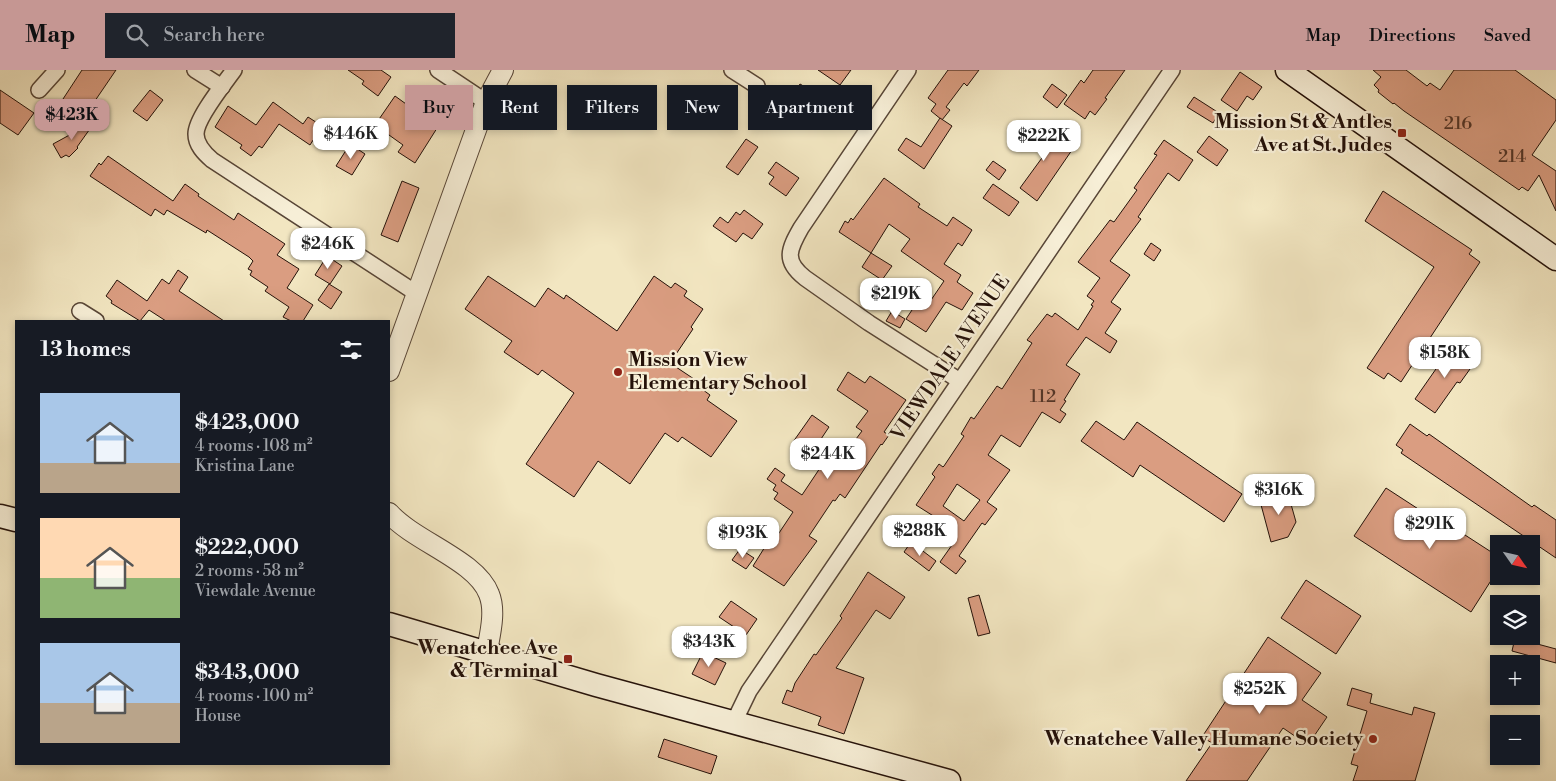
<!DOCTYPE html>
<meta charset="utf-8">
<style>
:root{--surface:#171b24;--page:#20242c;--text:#f1f3f6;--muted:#9ea1a6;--accent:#c59692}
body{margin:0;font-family:"Libre Bodoni",serif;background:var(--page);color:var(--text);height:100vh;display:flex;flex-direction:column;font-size:19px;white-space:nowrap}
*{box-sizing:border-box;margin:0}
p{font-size:16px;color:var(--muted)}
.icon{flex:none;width:28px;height:28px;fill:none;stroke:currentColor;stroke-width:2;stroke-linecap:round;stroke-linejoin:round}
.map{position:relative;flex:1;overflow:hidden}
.side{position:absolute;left:15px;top:250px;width:375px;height:445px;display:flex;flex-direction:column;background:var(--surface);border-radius:0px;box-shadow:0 2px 8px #0003}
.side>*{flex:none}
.banner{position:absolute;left:405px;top:15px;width:475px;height:45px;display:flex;gap:10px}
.needle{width:32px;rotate:124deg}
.buttons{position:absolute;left:1490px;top:465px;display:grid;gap:10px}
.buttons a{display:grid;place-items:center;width:50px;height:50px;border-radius:0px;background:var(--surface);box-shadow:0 2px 8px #0003;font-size:25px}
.price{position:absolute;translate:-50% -42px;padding:0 11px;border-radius:10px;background:#fff;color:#222;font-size:16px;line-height:32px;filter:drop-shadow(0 1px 2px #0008)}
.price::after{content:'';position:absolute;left:50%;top:30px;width:15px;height:11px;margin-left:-8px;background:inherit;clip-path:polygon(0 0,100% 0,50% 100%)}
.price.on{background:var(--accent);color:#111}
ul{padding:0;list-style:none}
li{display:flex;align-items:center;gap:15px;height:125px;padding:0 25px}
li span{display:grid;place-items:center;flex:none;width:140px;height:100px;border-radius:0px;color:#555}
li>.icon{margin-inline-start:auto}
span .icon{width:60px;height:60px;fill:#fffc;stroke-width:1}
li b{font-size:21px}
h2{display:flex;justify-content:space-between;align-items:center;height:60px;padding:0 25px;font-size:21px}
.pill{padding:0 18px;border-radius:0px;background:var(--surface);box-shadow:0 2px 8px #0003;font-size:18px;line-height:45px}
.pill.on{background:var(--accent);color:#111}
header{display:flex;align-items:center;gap:30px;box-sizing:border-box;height:70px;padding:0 25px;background:var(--accent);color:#111}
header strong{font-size:24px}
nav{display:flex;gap:28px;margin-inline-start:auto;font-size:18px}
.search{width:350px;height:45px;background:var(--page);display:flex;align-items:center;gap:12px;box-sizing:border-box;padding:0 18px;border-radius:0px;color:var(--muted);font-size:19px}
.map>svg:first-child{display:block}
.building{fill:#da9d81;stroke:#241109;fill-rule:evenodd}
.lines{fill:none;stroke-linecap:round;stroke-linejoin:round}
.minor-casing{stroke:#584637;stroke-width:18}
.tertiary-casing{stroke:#584637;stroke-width:22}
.secondary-casing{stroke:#241109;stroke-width:25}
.minor{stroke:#f7efd7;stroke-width:15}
.tertiary{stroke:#f7efd7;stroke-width:20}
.secondary{stroke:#f7efd7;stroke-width:22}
.poi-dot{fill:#8f2418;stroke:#f7efd7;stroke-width:2}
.labels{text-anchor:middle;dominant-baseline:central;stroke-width:4.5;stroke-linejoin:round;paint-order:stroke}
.number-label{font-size:18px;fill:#523427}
.poi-label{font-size:20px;font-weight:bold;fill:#241109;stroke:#f7efd7;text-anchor:end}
.street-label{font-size:20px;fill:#241109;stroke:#f7efd7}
</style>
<header>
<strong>Map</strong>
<div class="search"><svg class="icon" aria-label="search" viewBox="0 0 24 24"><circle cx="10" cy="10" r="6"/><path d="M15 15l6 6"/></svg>Search here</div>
<nav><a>Map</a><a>Directions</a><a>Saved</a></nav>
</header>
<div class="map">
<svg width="1556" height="711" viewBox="0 0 1556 711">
<rect width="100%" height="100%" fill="#f2e6c1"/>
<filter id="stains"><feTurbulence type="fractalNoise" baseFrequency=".004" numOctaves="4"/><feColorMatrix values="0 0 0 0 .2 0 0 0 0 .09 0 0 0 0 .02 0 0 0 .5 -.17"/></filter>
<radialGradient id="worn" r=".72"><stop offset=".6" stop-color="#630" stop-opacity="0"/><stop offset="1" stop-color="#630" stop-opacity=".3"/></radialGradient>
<g class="building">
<polygon points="82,0 116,0 86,44 63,29"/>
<polygon points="348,0 381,0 391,7 378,26 362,14 364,11"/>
<polygon points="818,0 851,0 840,15"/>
<polygon points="948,0 979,0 967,16 964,13 946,37 950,40 942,50 931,41 936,34 928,28"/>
<polygon points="1093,0 1125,0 1105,28 1107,29 1095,45 1090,41 1085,49 1064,34 1081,10 1084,13"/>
<polygon points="1373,0 1406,0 1427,16 1430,13 1440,20 1454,0 1515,0 1556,30 1556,50 1532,85 1556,101 1556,141 1539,105 1528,121 1522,117 1519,120 1404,41 1394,33 1393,34 1378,22 1379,20 1374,15 1381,7"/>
<polygon points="1240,2 1262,17 1253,30 1247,26 1237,41 1221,30"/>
<polygon points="800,14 812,21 797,45 785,37"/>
<polygon points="1052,14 1067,25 1057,38 1043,27"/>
<polygon points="430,17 444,27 439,33 451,42 441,56 439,55 415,93 398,82 403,75 375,55 395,26 413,39"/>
<polygon points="0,20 34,43 18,65 0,53"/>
<polygon points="150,20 163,30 147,51 133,41"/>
<polygon points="1194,27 1219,43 1213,53 1187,37"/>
<polygon points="273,32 303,54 308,47 322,56 310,75 279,54 262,78 259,76 251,86 240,78 242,75 215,57 228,36 256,55"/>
<polygon points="940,48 952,56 924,99 898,80 906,68 921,77"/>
<polygon points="97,49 77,77 78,78 69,87 66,85 61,88 53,74 75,62 79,52 86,56"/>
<polygon points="1027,53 1055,72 1057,70 1072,80 1037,131 1020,118 1047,81 1020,63"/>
<polygon points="1209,66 1228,80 1217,96 1197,82"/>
<polygon points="746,69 758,77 738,105 726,97"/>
<path d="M 1164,70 L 1193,90 L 1179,111 L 1168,103 L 1138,147 L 1141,149 L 1110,191 L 1130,205 L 1111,232 L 1121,239 L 1105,263 L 1117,271 L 1110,283 L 1086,267 L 1066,295 L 1080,304 L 1064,330 L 1066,331 L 1060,340 L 1066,344 L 1060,353 L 1042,342 L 1020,377 L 1001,365 L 988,385 L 1010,400 L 987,432 L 997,439 L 985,455 L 982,453 L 959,486 L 966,491 L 956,504 L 940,492 L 952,475 L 946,470 L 954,459 L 916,435 L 935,407 L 932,404 L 939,394 L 943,397 L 944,396 L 964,366 L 961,364 L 971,347 L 974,349 L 997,316 L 1002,319 L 1032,273 L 1027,270 L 1047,244 L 1052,247 L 1055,243 L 1078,260 L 1093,236 L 1091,235 L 1094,231 L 1087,226 L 1100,208 L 1078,192 L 1110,150 L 1114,152 L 1137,120 L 1134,118 L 1157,85 L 1154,84 ZM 957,414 L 980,430 L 964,451 L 943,436 Z"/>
<polygon points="350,74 365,84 352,105 336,96"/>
<polygon points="108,86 173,131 185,114 199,124 198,126 234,150 238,143 285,174 277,185 299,199 287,218 313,235 303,251 291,251 283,247 289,237 265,221 268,217 250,205 252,201 248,199 253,191 249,187 207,160 206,163 167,140 164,145 155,139 151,146 90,106 99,93 101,95"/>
<polygon points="993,91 1006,100 999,110 986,100"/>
<polygon points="776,92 799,108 786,126 769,114 774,107 768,103"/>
<polygon points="884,108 920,134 918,137 947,156 953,147 972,160 962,176 958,173 944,194 961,205 957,212 973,223 962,240 946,232 926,262 906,249 918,231 921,232 923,229 929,233 944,211 901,181 910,169 889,154 871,183 839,162 845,151 848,153 851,148 853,150"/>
<polygon points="402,111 419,118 398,172 381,165"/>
<polygon points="993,114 1019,132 1009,146 983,128"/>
<polygon points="1383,121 1472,180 1469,184 1480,192 1401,312 1388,303 1384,309 1367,298 1434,197 1365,151"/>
<polygon points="744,140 763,154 752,169 743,163 736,172 713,156 720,147 728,153 736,142 740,145"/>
<polygon points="1151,173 1161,180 1154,191 1144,184"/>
<polygon points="871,183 892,196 882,210 862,197"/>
<polygon points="327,186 342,196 330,214 315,205"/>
<polygon points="178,200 188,207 179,221 224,251 166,251 149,240 140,251 111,233 112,231 106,226 117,210 147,231 162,209 169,214"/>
<polygon points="488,206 535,237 548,218 564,229 566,225 617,261 654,206 671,218 675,213 687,221 684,226 703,239 691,257 693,259 670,293 697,311 695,314 710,325 707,330 737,351 711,387 682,367 678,372 665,363 630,414 598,391 574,427 526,394 574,323 542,300 538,305 504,282 512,271 465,239"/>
<polygon points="329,214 342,222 331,239 318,230"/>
<polygon points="892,241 905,249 900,258 886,251"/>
<polygon points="1452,276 1475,292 1460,313 1457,312 1435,343 1415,329"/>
<polygon points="848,302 865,313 870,306 906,330 884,362 889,365 882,375 881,374 845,428 840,424 835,431 833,430 809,466 817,471 784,516 753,496 773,464 777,466 793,442 774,429 778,423 773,420 776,415 767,409 775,398 785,405 781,411 802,425 822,395 832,401 862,361 856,357 868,341 837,320"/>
<polygon points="812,345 829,357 811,384 793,372"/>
<polygon points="1096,351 1124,370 1137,352 1242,424 1224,452 1140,395 1133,407 1081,371"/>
<polygon points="1410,354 1427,366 1429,364 1532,437 1534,435 1556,450 1556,488 1401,383 1403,380 1396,375"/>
<polygon points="1386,418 1446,457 1448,454 1499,487 1499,513 1492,509 1471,542 1354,466"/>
<polygon points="1287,420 1296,452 1288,467 1271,472 1260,431 1276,426 1275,424"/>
<polygon points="911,472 936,491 929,501 904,482"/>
<polygon points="740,479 754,488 746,499 732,490"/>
<polygon points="868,502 905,527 890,549 876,540 836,598 864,608 844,664 818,655 821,647 782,633 787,620 792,622 795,613 814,584 816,585 842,548 840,546"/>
<polygon points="1306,510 1361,546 1336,584 1281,548"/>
<polygon points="979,525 990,563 978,566 968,528"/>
<polygon points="731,531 757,549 746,565 719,547"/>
<polygon points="1268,567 1321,603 1302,630 1327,647 1308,675 1283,658 1247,711 1186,711 1212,673 1202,667"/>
<polygon points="1515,568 1556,579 1556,593 1512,581"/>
<polygon points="703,582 726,593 715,615 692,604"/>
<polygon points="1352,618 1372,624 1370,633 1412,645 1414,637 1435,643 1415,711 1353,711 1358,696 1351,694 1367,641 1347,635"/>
<polygon points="664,669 717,686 711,704 658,687"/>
</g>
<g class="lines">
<g class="minor-casing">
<g id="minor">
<polyline points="195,0 222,17"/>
<path d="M 234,0 C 224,14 196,48 196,64 C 196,75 204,83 212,90 L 416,223"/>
<polyline points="438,0 486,32"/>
<polyline points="732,0 757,16"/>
<path d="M 908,0 L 801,158 C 789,179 783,191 805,208 L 869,253 L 960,311"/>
<polyline points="39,20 57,0"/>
<polyline points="80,241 96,251"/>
<polyline points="734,652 749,621 1172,0"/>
</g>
</g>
<g class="tertiary-casing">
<g id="tertiary">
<polyline points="389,301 486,32 503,0"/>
<path d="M 389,443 C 415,472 476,490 489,524 C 496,541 490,564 487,581"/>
</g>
</g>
<g class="secondary-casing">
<g id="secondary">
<polyline points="1287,0 1556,189"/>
<polyline points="0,446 16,450"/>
<polyline points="389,554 596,615 949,711"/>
</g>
</g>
<use href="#minor" class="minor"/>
<use href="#tertiary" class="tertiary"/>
<use href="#secondary" class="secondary"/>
</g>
<g class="poi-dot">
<rect x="1397" y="58" width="10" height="10" rx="2.5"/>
<circle cx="618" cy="302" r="5"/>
<rect x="563" y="584" width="10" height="10" rx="2.5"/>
<circle cx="1373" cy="669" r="5"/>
</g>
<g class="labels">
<g class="number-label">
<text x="1458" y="53">216</text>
<text x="1512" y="86">214</text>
<text x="1043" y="326">112</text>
</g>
<g class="poi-label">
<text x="1392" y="52">Mission St &amp; Antles<tspan x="1392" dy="23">Ave at St. Judes</tspan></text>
<text x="628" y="290" text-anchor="start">Mission View<tspan x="628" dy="23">Elementary School</tspan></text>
<text x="558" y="578">Wenatchee Ave<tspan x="558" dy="23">&amp; Terminal</tspan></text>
<text x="1363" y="669">Wenatchee Valley Humane Society</text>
</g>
<g class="street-label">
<text transform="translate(951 288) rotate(-56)">VIEWDALE AVENUE</text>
</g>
</g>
<rect width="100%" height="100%" filter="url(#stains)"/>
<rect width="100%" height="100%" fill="url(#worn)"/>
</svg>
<div class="buttons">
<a><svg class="needle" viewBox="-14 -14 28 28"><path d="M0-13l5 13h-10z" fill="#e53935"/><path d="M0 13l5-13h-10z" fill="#9ea1a6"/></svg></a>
<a><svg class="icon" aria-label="layers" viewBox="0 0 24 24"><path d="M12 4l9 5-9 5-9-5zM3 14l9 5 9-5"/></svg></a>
<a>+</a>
<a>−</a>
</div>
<b class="price on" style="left:72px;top:71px">$423K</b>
<b class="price" style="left:351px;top:90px">$446K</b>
<b class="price" style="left:1044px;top:92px">$222K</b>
<b class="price" style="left:328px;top:200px">$246K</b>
<b class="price" style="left:896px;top:250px">$219K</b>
<b class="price" style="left:1445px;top:309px">$158K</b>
<b class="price" style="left:828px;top:410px">$244K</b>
<b class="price" style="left:1279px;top:446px">$316K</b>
<b class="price" style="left:1430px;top:480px">$291K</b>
<b class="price" style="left:920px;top:487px">$288K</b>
<b class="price" style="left:743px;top:489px">$193K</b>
<b class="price" style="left:709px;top:598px">$343K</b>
<b class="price" style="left:1260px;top:645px">$252K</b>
<div class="banner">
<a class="pill on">Buy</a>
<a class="pill">Rent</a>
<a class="pill">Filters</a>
<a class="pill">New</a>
<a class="pill">Apartment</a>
</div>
<section class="side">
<h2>13 homes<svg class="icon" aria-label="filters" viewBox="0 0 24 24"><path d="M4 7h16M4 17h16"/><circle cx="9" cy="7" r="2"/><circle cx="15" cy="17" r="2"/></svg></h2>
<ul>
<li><span style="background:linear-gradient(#a9c7e8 70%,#b9a48a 0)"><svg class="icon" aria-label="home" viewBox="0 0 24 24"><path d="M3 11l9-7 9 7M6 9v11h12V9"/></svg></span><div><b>$423,000</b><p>4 rooms · 108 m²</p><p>Kristina Lane</p></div></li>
<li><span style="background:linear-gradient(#ffd9b3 60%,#8fb573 0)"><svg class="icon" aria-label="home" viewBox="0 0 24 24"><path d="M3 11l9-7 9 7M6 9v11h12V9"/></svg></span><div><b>$222,000</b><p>2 rooms · 58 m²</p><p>Viewdale Avenue</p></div></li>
<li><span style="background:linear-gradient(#a9c7e8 60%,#b9a48a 0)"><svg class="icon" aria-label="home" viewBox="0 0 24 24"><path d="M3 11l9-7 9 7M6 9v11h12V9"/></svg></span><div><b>$343,000</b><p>4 rooms · 100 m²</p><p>House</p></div></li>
</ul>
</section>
</div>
